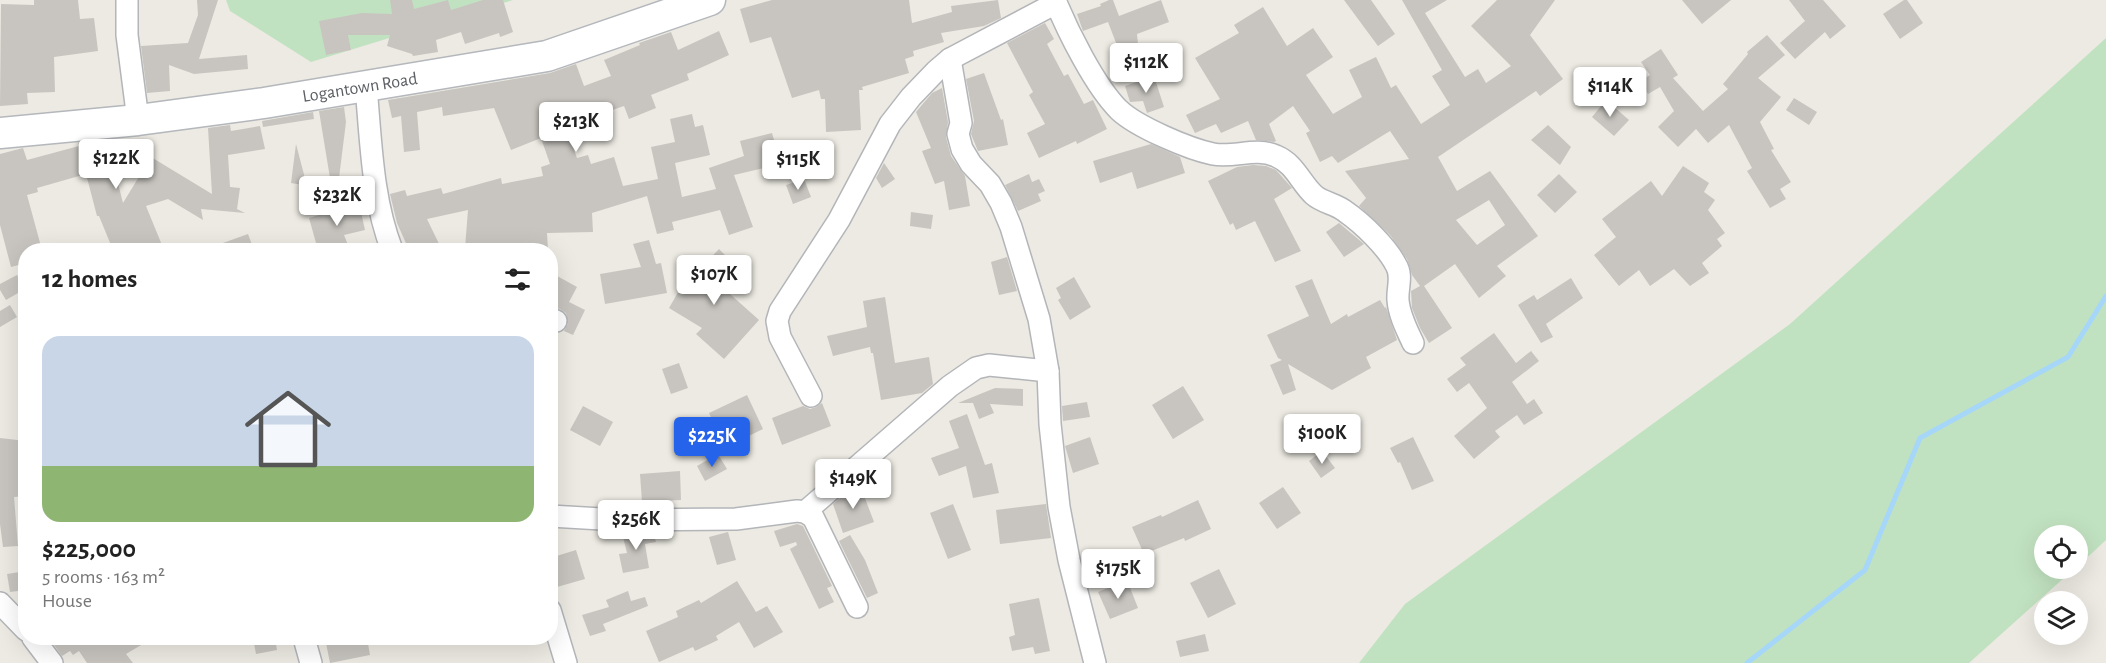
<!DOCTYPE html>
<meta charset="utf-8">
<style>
:root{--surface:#fff;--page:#f6f6f6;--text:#222;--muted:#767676;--accent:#2563eb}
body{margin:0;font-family:"Alegreya Sans",sans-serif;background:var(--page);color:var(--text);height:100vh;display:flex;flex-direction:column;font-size:22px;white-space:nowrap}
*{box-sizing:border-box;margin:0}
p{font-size:20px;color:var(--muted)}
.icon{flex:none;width:33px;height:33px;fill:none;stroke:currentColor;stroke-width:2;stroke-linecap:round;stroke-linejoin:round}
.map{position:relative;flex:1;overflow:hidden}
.panel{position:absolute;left:18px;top:243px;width:540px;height:402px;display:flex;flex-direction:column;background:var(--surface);border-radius:24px;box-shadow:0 6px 24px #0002}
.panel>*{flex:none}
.tools{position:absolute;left:2034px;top:525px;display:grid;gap:12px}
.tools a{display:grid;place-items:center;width:54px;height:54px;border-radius:50%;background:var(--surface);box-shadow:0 6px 24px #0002;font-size:30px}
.price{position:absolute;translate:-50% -51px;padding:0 14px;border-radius:6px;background:#fff;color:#222;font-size:20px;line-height:39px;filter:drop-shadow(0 2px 3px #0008)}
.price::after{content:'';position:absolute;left:50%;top:36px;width:18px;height:14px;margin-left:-9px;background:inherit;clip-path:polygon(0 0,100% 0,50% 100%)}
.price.selected{background:var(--accent);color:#fff}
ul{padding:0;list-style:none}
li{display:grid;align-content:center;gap:12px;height:318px;padding:0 24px}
li span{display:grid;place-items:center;height:186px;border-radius:18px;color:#555}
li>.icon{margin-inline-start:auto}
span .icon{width:108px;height:108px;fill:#fffc;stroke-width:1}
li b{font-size:26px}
h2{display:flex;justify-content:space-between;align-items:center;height:72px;padding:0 24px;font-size:26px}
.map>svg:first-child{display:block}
.green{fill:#c1e2c0}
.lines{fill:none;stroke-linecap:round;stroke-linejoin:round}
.stream{stroke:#a6d7f9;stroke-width:5}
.building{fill:#c8c5c0;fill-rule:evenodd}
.street-casing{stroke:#b3b5b9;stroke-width:24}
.secondary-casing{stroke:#b4b7bc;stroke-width:33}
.street{stroke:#fff;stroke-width:21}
.secondary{stroke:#fff;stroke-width:30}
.labels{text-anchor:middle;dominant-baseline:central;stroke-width:5;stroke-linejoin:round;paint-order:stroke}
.street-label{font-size:18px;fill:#5b5e62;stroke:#fff}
</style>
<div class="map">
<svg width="2106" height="663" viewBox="0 0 2106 663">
<rect width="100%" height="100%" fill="#eceae2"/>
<g class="green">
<polygon points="226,0 513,0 311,62 230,11"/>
<polygon points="2106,38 2106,540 2078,566 2078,536 2044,536 2044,568 2074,569 1969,663 1359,663 1405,604 1790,324"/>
</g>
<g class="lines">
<polyline class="stream" points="1747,663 1865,570 1920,438 2068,357 2106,296"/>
</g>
<g class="building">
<polygon points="34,0 78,0 80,19 94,18 98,51 54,57 55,92 27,93 28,104 0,106 1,4 34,5"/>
<polygon points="197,0 218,0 199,59 247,55 248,69 194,74 169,65 170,91 147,93 141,46 188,43 198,15"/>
<polygon points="390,0 412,0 414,9 448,0 451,10 483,0 503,0 513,32 500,37 499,33 465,44 461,32 436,40 438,52 413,56 412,54 387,46 390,35 348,35 351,50 326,55 319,21 362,13 392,14"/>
<polygon points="772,0 909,0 912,23 952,12 951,6 998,0 1001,18 984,26 941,33 944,42 913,51 914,56 905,59 909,73 862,87 863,90 859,90 861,130 826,132 825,99 821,99 819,90 792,98 771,37 750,43 740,9"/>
<polygon points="1109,0 1113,0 1119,16 1161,0 1169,22 1137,34 1138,45 1118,48 1108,22 1083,31 1077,14 1101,6 1100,4"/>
<polygon points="1344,0 1371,0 1395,34 1378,46"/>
<path d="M 1402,0 L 1447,0 L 1425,13 L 1465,77 L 1478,69 L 1486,83 L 1511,66 L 1471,26 L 1497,0 L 1555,0 L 1530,35 L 1563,79 L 1540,96 L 1536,91 L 1438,157 L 1457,191 L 1490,171 L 1538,236 L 1497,266 L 1506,276 L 1479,298 L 1455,264 L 1424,286 L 1452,328 L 1429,343 L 1420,328 L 1412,308 L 1411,291 L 1420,286 L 1412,275 L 1407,259 L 1390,235 L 1359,206 L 1366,198 L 1345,171 L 1409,159 L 1390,131 L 1338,163 L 1332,156 L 1320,162 L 1306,133 L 1310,131 L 1293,106 L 1269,124 L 1276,141 L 1274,142 L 1256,140 L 1248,121 L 1221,133 L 1216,124 L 1195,133 L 1186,115 L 1220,99 L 1195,58 L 1239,33 L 1234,25 L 1263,7 L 1287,46 L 1313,28 L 1333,57 L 1306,75 L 1333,114 L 1362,97 L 1349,70 L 1376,57 L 1391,88 L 1396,85 L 1421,124 L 1450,105 L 1432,76 L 1442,70 ZM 1489,200 L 1505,225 L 1477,245 L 1456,220 Z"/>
<polygon points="1682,0 1731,0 1702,24"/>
<polygon points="1789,0 1823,0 1846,26 1830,39 1825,32 1795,59 1780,43 1805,21"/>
<polygon points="1904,0 1907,0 1923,23 1900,39 1883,14"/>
<polygon points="1045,23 1054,39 1047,44 1064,76 1068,74 1084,104 1093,100 1107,129 1077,144 1076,141 1039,158 1027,133 1045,124 1029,95 1033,92 1007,43"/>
<polygon points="719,31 729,55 687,74 689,80 651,95 656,108 629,119 624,106 566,126 577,158 588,155 591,164 614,157 623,186 658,179 651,147 675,142 670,119 692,114 695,127 703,125 710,155 675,163 682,197 716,189 709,168 744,156 740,141 772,133 778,154 765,158 764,168 734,175 753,227 729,235 720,210 672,222 674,230 657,234 647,196 592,213 593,232 547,233 548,250 502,250 465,248 468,210 427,219 442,250 409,250 397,223 390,194 405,190 407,196 441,188 443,194 501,178 502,184 543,176 541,167 550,164 541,138 511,150 494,108 443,116 442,107 417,112 420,150 404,152 401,116 392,118 388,100 550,73 576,64 584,86 611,76 604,60 640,45 639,43 671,32 678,50"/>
<polygon points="1767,35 1785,55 1758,78 1781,97 1760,122 1774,149 1771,150 1791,182 1780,189 1786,199 1770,208 1747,171 1752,168 1729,125 1708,143 1696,129 1678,147 1658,127 1674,111 1660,87 1648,94 1640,81 1650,75 1641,62 1661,49 1678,75 1673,78 1703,111 1728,89 1723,84 1748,54 1747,52"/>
<polygon points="984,73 1001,120 1003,119 1008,145 978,151 971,134 974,121 966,79"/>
<polygon points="1154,76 1164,107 1147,113 1143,101 1130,102 1125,86"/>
<polygon points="942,88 948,122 946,137 951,156 965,176 970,206 949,210 944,181 935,184 922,151 931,148 916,112 932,93"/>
<polygon points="1794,98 1817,112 1809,125 1786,110"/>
<polygon points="1606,100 1629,120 1614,136 1592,117"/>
<polygon points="344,107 346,122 339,178 353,177 356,193 338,190 337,196 334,197 332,190 291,183 296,144 307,186 307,178 330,178 319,111"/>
<polygon points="313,112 314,119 263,127 262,121"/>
<polygon points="230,125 231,131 260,126 265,149 228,155 230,187 240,188 237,209 245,213 201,209 203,220 168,199 146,206 164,250 113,250 99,216 97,216 86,174 37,188 38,192 27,195 42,250 26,250 26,263 11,267 0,225 0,154 23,148 27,160 79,146 78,143 107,140 123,203 151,157 212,194 208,128"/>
<polygon points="1548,125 1571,147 1560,165 1531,140"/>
<polygon points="1151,144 1180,157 1185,173 1137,189 1132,172 1100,183 1093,161"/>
<polygon points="884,163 895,179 882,188 876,178"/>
<polygon points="1253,165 1266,166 1276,170 1292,188 1274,199 1301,251 1275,262 1255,221 1236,230 1233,223 1230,225 1208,181 1237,167"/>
<polygon points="1683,166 1709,183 1704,192 1715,200 1708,210 1725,233 1717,239 1722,246 1702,263 1709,273 1690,286 1674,269 1650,286 1639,270 1619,286 1594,255 1616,237 1602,219 1651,181 1662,196"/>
<polygon points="1029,174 1032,182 1039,179 1045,191 1038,194 1041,201 1018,211 1005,185"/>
<polygon points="1559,174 1577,192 1555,213 1537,195"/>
<polygon points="804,179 811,197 793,204 786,185"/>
<polygon points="359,203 365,230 344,235 350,250 318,250 309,218"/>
<polygon points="911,212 933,215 931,229 910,226"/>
<polygon points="1339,223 1364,244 1344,257 1326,232"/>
<polygon points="248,234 254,250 206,250 206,249"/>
<polygon points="649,240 656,264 661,263 667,293 605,304 600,274 641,267 633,244"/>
<polygon points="719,249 738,268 721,286 759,320 724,359 696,334 702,328 669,308 691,270 696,273"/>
<polygon points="1007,257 1017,291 999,295 991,262"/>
<polygon points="550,272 577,287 569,302 585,310 573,335 564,331 568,324 566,313 560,309 550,307"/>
<polygon points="17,275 25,289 6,300 0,290 0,284"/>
<polygon points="1074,277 1091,307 1070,320 1058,300 1061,298 1056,288"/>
<polygon points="1571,278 1583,298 1546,324 1553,337 1541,343 1518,305 1534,295 1537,300"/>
<polygon points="1312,279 1331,324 1347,314 1348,317 1380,300 1385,308 1386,307 1397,340 1366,357 1371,368 1332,390 1288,364 1296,390 1283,395 1270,365 1282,360 1278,358 1267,335 1309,316 1295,286"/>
<polygon points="885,297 895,363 929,357 933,384 922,393 881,400 873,353 871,353 870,347 833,356 827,336 867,327 863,301"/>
<polygon points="10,305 17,317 0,327 0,311"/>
<polygon points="1494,333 1516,363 1531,351 1539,361 1512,382 1527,404 1534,399 1543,413 1524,425 1517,415 1495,431 1500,437 1474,459 1454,436 1487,408 1469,383 1457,392 1447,379 1466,365 1460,358"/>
<polygon points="679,363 688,388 671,394 662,369"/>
<polygon points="1183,386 1204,420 1173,439 1152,405"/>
<polygon points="995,388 1023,389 1023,406 990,404 994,413 979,419 973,403 958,403"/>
<polygon points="747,395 763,429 726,447 709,413"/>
<polygon points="1087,402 1090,417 1063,421 1062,406"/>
<polygon points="822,403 831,426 782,445 772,418 803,406 810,409 816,407"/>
<polygon points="583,406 613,422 600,446 570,430"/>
<polygon points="967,414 985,465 992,463 999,493 973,498 966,466 939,476 931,458 959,448 949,421"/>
<polygon points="1090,437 1099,464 1073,473 1065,446"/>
<polygon points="1413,437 1434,481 1412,490 1400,462 1398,463 1390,448"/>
<polygon points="0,438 26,441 26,496 14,497 18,546 3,547 0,524"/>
<polygon points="1322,451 1335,468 1321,478 1309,461"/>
<polygon points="718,454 727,469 705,481 697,466"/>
<polygon points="680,471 681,500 642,502 640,474"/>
<polygon points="860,485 874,522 843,533 833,504 853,487"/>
<polygon points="1283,487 1301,513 1277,529 1259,503"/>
<polygon points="1198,500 1211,529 1185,541 1184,538 1144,554 1132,527 1161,515 1162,517"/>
<polygon points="953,504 971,550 948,559 930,513"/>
<polygon points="1046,504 1051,538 1000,544 996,510"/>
<polygon points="797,524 803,526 832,586 827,588 834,602 819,609 790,549 797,545 796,542 780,547 774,531"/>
<polygon points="653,532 656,542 645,544 649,568 623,573 619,554 627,553 622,533"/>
<polygon points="728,532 736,560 717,565 709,537"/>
<polygon points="850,535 865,560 878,593 867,598 839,541"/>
<polygon points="576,550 585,579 550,589 550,558"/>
<polygon points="1219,569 1236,604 1208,618 1190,583"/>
<polygon points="26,571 26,590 10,592 7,574"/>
<polygon points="1127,580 1138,608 1110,619 1098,592"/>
<polygon points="737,581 756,612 767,606 783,632 754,648 739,622 716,636 718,640 695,651 693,647 659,662 646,631 678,617 676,611 699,600 701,603"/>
<polygon points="628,591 631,601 645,597 648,606 603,624 606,631 590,636 582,615 609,607 606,600"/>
<polygon points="1039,598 1050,651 1035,654 1033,647 1012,651 1009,637 1015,635 1009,604"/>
<polygon points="1205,634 1209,651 1180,657 1176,641"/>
<polygon points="49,638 153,638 126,654 133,663 87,663 79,651 73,655 70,651 62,656"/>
<polygon points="253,638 275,638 277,650 256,654"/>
<polygon points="325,638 367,638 370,655 330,663"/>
</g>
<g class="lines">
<g class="street-casing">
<g id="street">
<polyline points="127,0 127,35 138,120"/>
<path d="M 1055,0 C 1068,32 1095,86 1119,110 C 1137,127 1189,149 1213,154 C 1234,158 1256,147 1276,156 C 1295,164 1300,182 1314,195 C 1323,203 1337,204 1346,212 C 1362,223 1387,247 1396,265 C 1403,276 1397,288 1398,300 C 1399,315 1407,330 1413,343"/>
<polyline points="950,59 961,123 958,134 962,149 971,164 990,184 1001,203 1011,227 1039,319 1048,371 1050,424 1059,507 1069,560 1095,663"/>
<path d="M 366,87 C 371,141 372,199 392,250"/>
<polyline points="550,319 556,321"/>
<polyline points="811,396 780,337 777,321 780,311 839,220 890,124 911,97 936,71 950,59 1056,3"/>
<polyline points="805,512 950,386 976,368 989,365 1048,371"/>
<polyline points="550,516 619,520 736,519 797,511 805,512 813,517 857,607"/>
<polyline points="0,603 26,630"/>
<polyline points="550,610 566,663"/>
<polyline points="33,638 52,663"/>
<polyline points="304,638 311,663"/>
</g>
</g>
<g class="secondary-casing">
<polyline id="secondary" points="0,133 138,120 264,103 547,56 710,0"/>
</g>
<use href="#street" class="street"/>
<use href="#secondary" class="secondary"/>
</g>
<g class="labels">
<g class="street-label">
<text transform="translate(360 88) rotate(-9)">Logantown Road</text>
</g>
</g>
</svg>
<div class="tools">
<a><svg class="icon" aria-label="locate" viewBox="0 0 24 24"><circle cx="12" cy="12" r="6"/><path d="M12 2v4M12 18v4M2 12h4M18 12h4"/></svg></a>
<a><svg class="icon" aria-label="layers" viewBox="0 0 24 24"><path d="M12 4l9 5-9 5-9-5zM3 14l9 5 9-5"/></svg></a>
</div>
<b class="price" style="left:1146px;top:94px">$112K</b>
<b class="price" style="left:1610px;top:118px">$114K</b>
<b class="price" style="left:576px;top:153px">$213K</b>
<b class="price" style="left:116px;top:190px">$122K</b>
<b class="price" style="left:798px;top:191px">$115K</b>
<b class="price" style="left:337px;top:227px">$232K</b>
<b class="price" style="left:714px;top:306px">$107K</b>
<b class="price" style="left:1322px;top:465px">$100K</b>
<b class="price selected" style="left:712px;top:468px">$225K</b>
<b class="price" style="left:853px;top:510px">$149K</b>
<b class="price" style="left:636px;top:551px">$256K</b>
<b class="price" style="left:1118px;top:600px">$175K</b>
<section class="panel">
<h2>12 homes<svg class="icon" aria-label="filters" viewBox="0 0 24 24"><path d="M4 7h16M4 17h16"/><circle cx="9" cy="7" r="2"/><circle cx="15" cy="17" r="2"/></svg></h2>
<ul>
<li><span style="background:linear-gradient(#c9d6e8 70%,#8fb573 0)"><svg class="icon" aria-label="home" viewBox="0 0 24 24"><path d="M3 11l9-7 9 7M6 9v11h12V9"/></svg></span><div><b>$225,000</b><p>5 rooms · 163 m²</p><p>House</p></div></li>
</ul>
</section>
</div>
